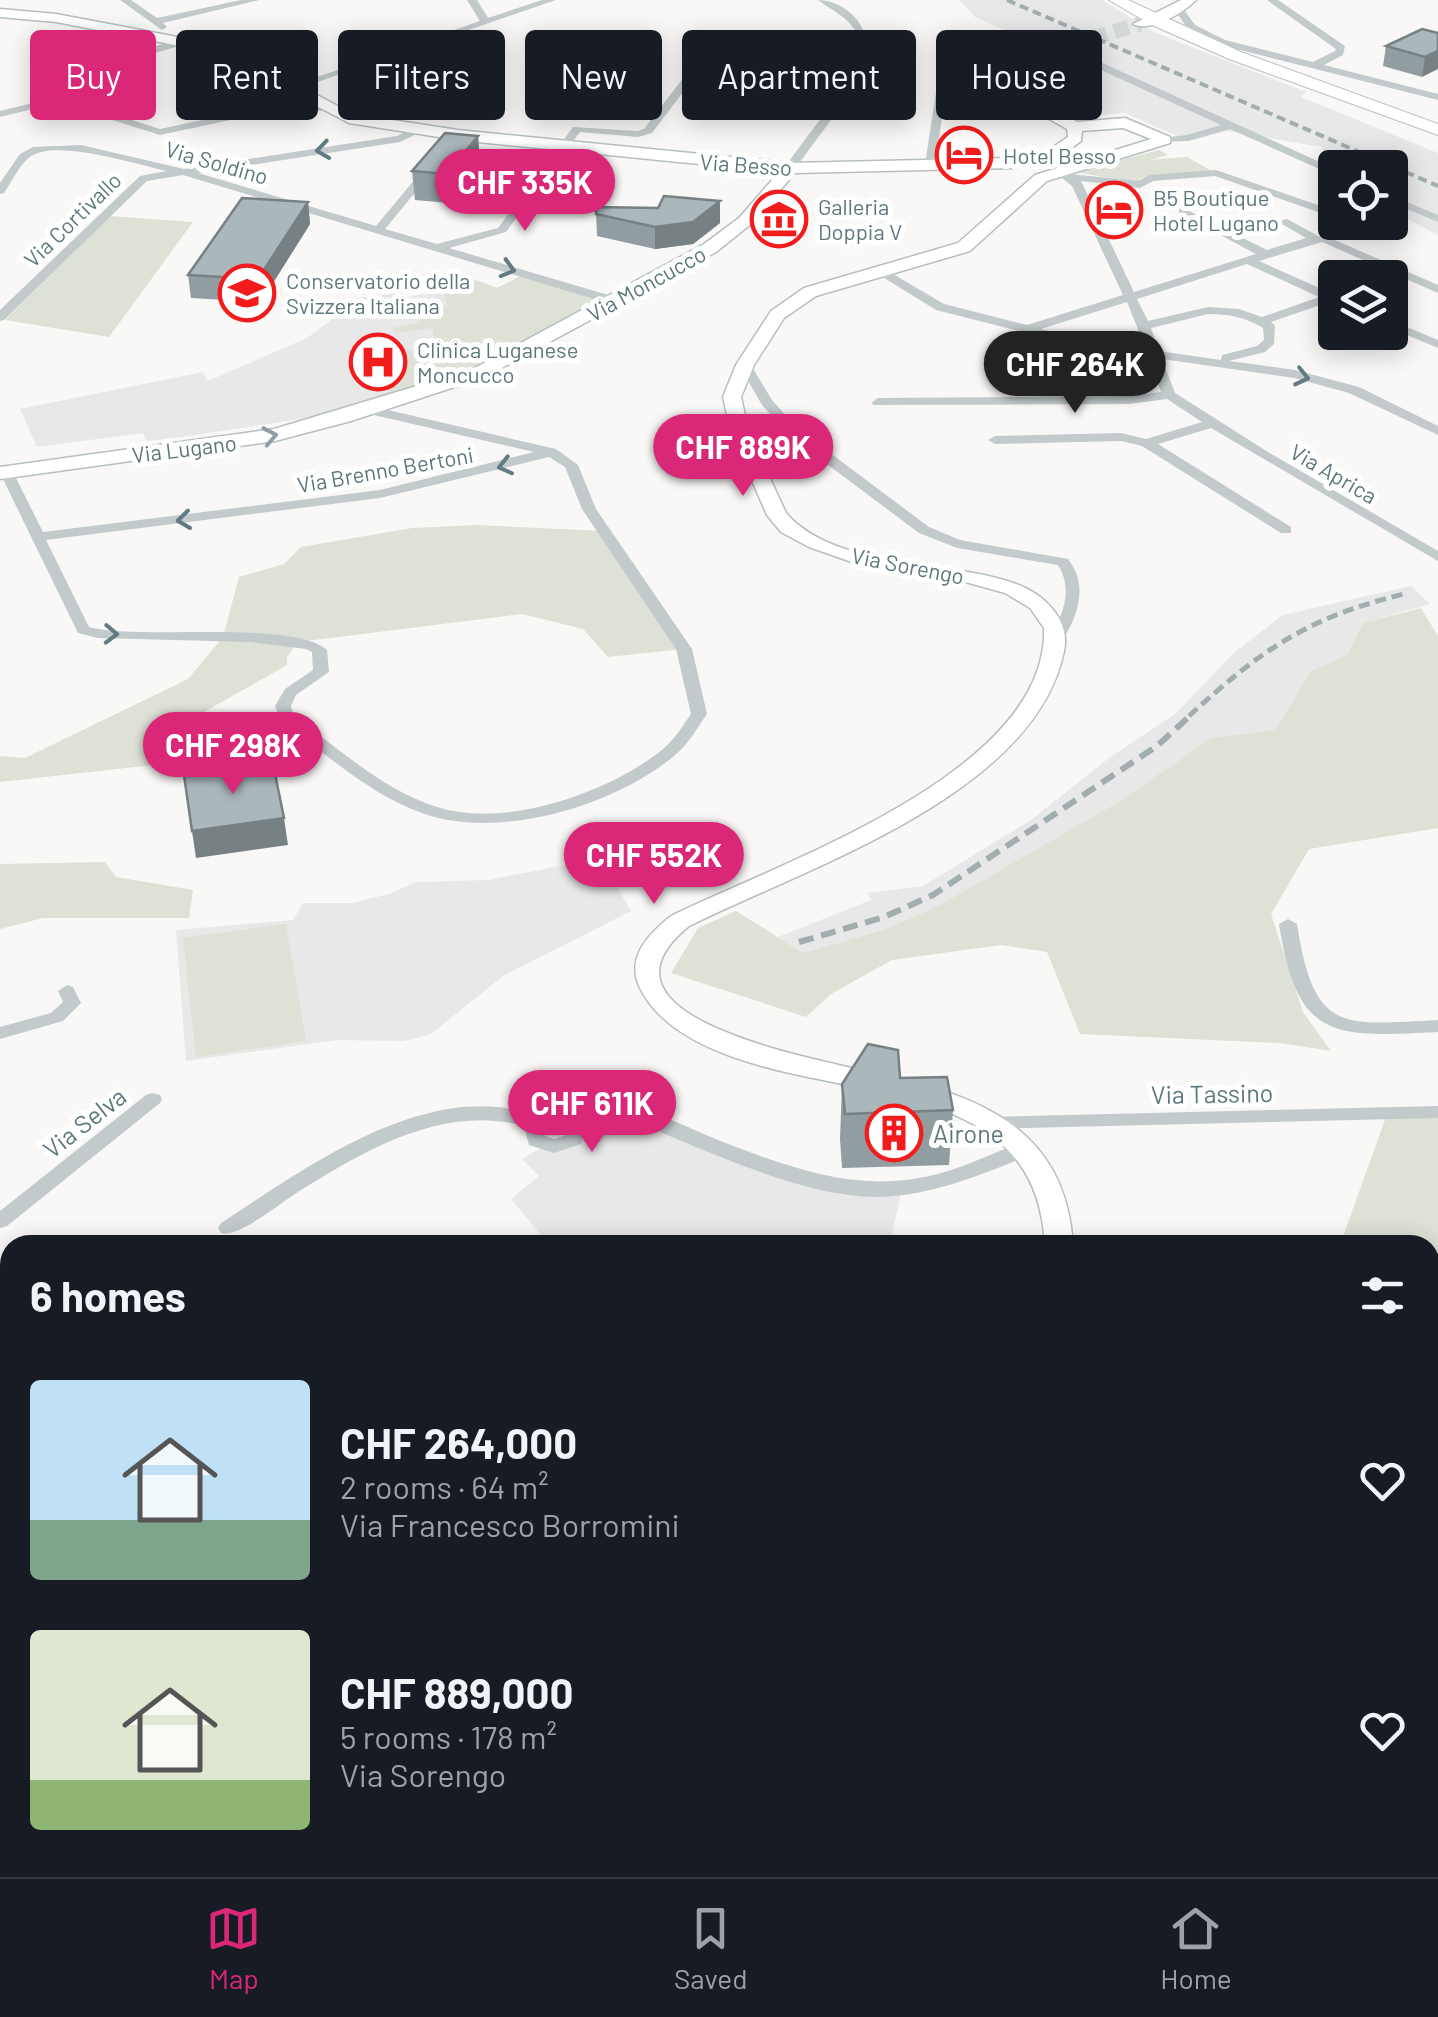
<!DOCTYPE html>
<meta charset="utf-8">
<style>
:root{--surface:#171b24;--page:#242831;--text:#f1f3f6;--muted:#9ea1a6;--line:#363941;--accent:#db2777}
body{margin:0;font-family:Barlow,sans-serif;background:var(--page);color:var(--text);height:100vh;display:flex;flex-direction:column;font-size:38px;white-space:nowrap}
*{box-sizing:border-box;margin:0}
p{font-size:32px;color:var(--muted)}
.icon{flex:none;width:55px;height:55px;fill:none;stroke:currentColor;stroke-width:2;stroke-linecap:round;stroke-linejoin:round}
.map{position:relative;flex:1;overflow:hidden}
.side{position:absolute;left:0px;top:1235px;width:1440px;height:642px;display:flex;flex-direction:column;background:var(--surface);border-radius:30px 30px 0 0;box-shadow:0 5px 25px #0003}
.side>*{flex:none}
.guide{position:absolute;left:30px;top:30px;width:1380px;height:90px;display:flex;gap:20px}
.tools{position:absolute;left:1318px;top:150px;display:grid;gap:20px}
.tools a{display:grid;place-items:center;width:90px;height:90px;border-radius:10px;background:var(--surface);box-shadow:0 5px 25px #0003;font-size:50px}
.price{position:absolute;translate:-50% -85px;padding:0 22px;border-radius:35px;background:var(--accent);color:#fff;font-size:32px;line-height:65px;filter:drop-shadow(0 2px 5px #0008)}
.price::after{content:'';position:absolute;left:50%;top:60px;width:30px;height:22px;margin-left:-15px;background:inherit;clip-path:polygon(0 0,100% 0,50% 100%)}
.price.active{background:#222;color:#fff}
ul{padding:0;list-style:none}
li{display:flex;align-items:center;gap:30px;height:250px;padding:0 30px}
li span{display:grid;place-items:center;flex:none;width:280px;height:200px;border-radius:10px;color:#555}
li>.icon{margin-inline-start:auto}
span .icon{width:120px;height:120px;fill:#fffc;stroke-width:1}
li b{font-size:42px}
h2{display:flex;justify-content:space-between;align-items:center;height:120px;padding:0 30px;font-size:42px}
.chip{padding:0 35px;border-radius:10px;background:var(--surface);box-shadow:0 5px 25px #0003;font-size:35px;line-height:90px}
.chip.active{background:var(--accent);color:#fff}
.dock{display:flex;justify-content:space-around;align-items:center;height:140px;border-top:2px solid var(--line);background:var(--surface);font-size:28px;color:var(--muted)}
.dock a{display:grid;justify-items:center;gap:5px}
.dock .active{color:var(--accent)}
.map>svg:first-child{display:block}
.built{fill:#e7e8e7}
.green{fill:#dde1d6}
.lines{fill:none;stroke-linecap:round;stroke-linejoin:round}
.secondary-tunnel{stroke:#d2d8d8;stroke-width:15;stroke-dasharray:15 8;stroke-linecap:butt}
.secondary-casing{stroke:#b5bfc1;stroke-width:3}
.primary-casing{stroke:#b6bec0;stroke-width:2}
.street{fill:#c3cacc;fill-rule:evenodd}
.secondary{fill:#fff;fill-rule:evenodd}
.primary{fill:#fff;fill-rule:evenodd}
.rail-far2{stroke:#a2adb0;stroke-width:4;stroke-dasharray:9 5;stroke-linecap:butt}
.rail-far1{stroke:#a2adb0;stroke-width:5;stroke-dasharray:11 6;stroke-linecap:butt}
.rail{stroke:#a2adb0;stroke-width:6;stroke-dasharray:15 8;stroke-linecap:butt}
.wall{fill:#929da1}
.shaded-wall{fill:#778083}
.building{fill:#aab7bb;stroke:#778083;stroke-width:2.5}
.oneway{stroke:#627b82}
.oneway2{stroke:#8ea0a5}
.labels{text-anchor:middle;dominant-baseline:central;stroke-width:10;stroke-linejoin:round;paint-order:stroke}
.far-poi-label{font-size:22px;fill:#5d777e;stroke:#fff;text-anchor:start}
.far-street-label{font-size:22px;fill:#5d777e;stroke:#fff}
.street-label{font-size:25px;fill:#5d777e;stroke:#fff}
.poi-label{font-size:25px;fill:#5d777e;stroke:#fff;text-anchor:start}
</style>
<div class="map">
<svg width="1438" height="1877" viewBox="0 0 1438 1877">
<rect width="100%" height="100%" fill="#f9f8f6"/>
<g class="built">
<polygon points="959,0 1102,0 1156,33 1306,92 1301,97 1438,153 1438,235 1390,210 1390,168 1335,168 1335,178 1330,176 1322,147 1227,131 1188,141 1125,113 1084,116 1057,110 1011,82 1008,75 1059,54 975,17"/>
<polygon points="457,273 497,288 525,274 611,300 366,409 182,437 146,441 143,433 37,447 20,409 203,372 208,381 307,338 330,321 349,299 403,292 407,297 440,292 440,284"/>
<polygon points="1411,586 1430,604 1363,623 1347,655 1311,671 1275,730 1211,738 1120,801 938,906 886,929 803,953 778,937 871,900 867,893 923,886 1031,820 1109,758 1175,714 1235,652 1283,615"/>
<polygon points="639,843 665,866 617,887 631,911 503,976 431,1034 404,1041 338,1040 186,1061 176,930 293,920 303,903 352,903 389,894 416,882 489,880 590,860"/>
<polygon points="611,1112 831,1186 901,1192 890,1245 549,1245 511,1199 539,1176 522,1159 547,1145 554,1146 577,1129"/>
</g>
<g class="green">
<polygon points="1159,150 1168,155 1150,160 1187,157 1212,171 1141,178 1138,183 1075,172"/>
<polygon points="110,216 193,222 109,337 5,320"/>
<polygon points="457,273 497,288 525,274 611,300 479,373 345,408 391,391 386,383 397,381 384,356 420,349 434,340 433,328 395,333 392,328 420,323 416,310 448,306 440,284"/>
<polygon points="477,525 603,531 684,649 608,657 583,629 522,614 298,642 287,657 287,665 190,720 179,750 162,764 0,782 0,756 25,758 188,679 223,637 239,577 284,564 301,547 412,528"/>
<polygon points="1421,608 1438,636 1438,828 1309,849 1271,914 1303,1012 1331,1051 1280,1043 1080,1034 1047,952 1001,945 892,960 831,994 806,1017 671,973 698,928 736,911 803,953 886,929 938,906 1120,801 1211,738 1275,730 1311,671 1347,655 1363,623"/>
<polygon points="105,862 116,877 193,890 189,918 43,918 0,929 0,864"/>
<polygon points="286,924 306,1041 196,1057 183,938"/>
<polygon points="1438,1116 1438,1268 1430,1269 1430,1245 1340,1245 1386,1117"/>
<polygon points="10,1531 10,1868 49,1868 47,1877 0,1877 0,1535"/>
</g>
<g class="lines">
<polyline class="secondary-tunnel" points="1048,51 1140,24"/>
<g class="secondary-casing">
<g id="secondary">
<path d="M 1181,0 L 1196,0 C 1183,13 1150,33 1133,24 Z"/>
<path d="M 0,9 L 56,14 L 188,39 L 247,58 L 353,114 L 458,130 L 791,163 L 1012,158 L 1047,151 L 1068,137 L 1067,129 L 1005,94 L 988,78 L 999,63 L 1048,47 L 1053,48 L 1053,54 L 1009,69 L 1003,77 L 1077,122 L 1125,118 L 1170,137 L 1170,143 L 1047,181 L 970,251 L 816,296 L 784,318 L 754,365 L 741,397 L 749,433 L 786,513 C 835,570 949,559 1016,584 C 1044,594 1071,620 1064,651 C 1035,795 805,868 689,926 C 571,1022 837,1062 886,1076 L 890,1082 L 886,1088 L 877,1091 C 804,1075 674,1061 639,986 C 626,956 650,933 671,916 C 778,863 1049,773 1044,628 L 1030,608 L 1005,593 L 969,583 L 863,566 L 809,547 L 781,532 L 767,515 L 731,433 L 723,397 L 736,365 L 771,311 L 804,288 L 958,243 L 1035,175 L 1151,139 L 1123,128 L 1082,131 L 1081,141 L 1058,158 L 1012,168 L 795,173 L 751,224 L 716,252 L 485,377 L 351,421 L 275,441 L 0,479 L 0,467 L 274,429 L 473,369 L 704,244 L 739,218 L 779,172 L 458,140 L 349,123 L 237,64 L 180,46 L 56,22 L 0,17 Z"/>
<path d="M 921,1084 C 1008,1108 1067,1149 1073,1245 L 1045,1245 C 1040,1157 991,1124 912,1099 L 908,1093 L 912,1087 Z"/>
<rect x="1010" y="1868" width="36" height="9"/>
</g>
</g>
<g class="primary-casing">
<polygon id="primary" points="1109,0 1128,0 1241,52 1438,124 1438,135 1229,59 1150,24"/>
</g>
<g class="street">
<polygon points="120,0 131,0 157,18 241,0 259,0 163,23 167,27 162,30"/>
<polygon points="467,0 477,0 488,18 542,0 556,0 297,89 288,87 480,21"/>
<path d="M 818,0 C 833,0 849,9 858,21 C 866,33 870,44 867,58 C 861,87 813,141 795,170 L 791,171 L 785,168 C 803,138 866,71 858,38 C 853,19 832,11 818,0 Z"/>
<polygon points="1267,0 1278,0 1345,46 1343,55 1324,65 1438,94 1438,100 1217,44 1188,29 1174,9 1182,7 1195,25 1225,40 1313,62 1335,51 1336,49"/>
<polygon points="949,37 954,40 935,164 930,167 925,164 944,40"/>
<polygon points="183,39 187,40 187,44 119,63 137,78 132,85 70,100 160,129 277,104 325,105 330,108 325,111 277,110 160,135 58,103 0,117 0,111 124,81 126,78 109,65 109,61 116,56"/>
<path d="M 703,52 L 712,54 L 652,133 L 638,137 L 580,132 L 506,232 L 449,248 L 615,297 L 615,303 L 607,303 L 183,175 L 147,181 L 4,320 L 0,321 L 0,310 L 140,176 L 167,171 C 136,164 60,140 33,155 C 21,161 12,182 4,193 L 0,194 L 0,183 L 20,154 L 33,147 L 81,145 L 184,169 L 397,136 L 413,128 L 421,128 L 421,132 L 400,142 L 198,173 L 376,226 L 425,167 L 433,167 L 433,171 L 385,229 L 437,244 L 498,228 L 573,127 L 637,131 L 644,129 Z"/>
<polygon points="1077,55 1085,55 1335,169 1335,176 1230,129 1188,141 1161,142 1161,138 1187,135 1221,125 1077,59"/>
<path d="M 1059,168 L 1070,174 L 1138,181 L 1150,175 L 1216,170 L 1335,211 L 1335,218 L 1215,176 L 1153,181 L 1140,188 L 1081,181 L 1134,292 L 1256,254 L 1179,213 L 1179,209 L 1183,208 L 1267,250 L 1306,238 L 1277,221 L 1287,219 L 1318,236 L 1328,237 L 1438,285 L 1438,293 L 1322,242 L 1259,261 L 1335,295 L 1335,304 L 1329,302 L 1271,322 L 1275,326 L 1274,344 L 1265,352 L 1229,361 L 1295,370 L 1359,387 L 1438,426 L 1438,435 L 1349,393 L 1294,378 L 1162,359 L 1175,393 L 1268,452 L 1438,551 L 1438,561 L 1211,428 L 1158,444 L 1291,527 L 1291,533 L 1281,533 L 1142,446 L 1121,441 L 995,444 L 988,440 L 995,436 L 1121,433 L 1146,439 L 1202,422 L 1167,399 L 1128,404 L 873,405 L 872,402 L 878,398 L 1128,396 L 1161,392 L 1149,357 L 1095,350 L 936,310 L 873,271 L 883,268 L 944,304 L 1027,325 L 1123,295 L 1072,186 L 1053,171 ZM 1247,264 L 1319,297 L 1262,317 L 1239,309 L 1208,307 L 1148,321 L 1137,299 ZM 1127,302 L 1146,349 L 1095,342 L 1041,329 ZM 1208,314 C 1229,314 1245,317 1263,328 L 1264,340 L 1257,346 L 1222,355 L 1221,360 L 1159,351 L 1151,328 Z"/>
<polygon points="1390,195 1438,215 1438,222 1390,202"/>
<polygon points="1353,222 1370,222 1372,225 1366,228"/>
<polygon points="1390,320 1438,340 1438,348 1390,328"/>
<path d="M 745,361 L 749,362 L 772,400 L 798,429 L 929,527 L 960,540 L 1068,559 C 1089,586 1078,616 1061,643 L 1051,643 L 1049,640 C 1062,617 1074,590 1058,565 L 957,548 L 919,533 L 788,435 L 762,405 L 739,365 Z"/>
<path d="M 366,405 L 556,449 L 578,465 L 596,509 L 692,649 L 707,714 C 697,728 688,745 674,756 C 614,806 498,841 422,813 C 370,795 326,753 281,722 L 275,706 L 285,689 L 313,670 L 312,652 L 306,649 L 250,642 L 98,638 L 78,633 L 0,473 L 7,469 L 12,470 L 43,532 L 380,490 L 534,452 L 361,412 L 359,409 ZM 549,457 L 565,467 L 582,509 L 676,649 L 691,714 C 682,727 674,740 662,750 C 608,793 505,829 437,807 C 384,791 339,748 294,717 L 291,706 L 296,695 L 329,672 L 327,650 C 293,619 140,641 89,627 L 46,540 L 380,498 Z"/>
<path d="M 1288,919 L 1297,924 C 1314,1034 1342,1025 1438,1020 L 1438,1032 C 1335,1037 1297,1042 1279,924 Z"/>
<polygon points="67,985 73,987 81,1003 63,1021 0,1039 0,1027 51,1013 63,1002 58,991"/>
<polygon points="153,1093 160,1095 162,1099 160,1103 7,1226 0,1228 0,1211 146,1095"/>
<path d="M 611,1106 C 651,1106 691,1130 728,1144 C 802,1172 866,1195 945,1172 C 972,1164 998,1150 1025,1142 L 1032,1144 L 1035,1149 L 1032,1154 C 984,1174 929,1197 876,1197 C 797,1196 700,1147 626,1118 L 612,1118 L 586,1127 L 581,1144 L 554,1153 L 529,1145 L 524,1126 C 444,1104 367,1149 301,1190 C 283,1201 239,1238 221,1233 L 218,1228 L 221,1223 C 298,1173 400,1098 497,1107 C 509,1108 522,1113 534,1116 L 546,1111 L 579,1116 ZM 550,1124 L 566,1126 L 566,1135 L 554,1139 L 545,1136 L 543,1129 Z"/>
<polygon points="1438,1106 1438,1118 988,1129 981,1128 978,1123 981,1118 988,1117"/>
<polygon points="0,1442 8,1444 10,1448 10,1482 2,1479 0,1475"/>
<polygon points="1438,1456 1438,1472 1430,1474 1430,1458"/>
<polygon points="1430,1809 1438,1812 1438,1834 1430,1831"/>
<polygon points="53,1868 79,1868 76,1877 50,1877"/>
<polygon points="417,1868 443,1868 440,1877 414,1877"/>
<polygon points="602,1868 628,1868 626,1877 600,1877"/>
<polygon points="773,1868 821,1868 816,1877 772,1877"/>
</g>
<use href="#secondary" class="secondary"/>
<use href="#primary" class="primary"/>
<polyline class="rail-far2" points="1007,0 1438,186"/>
<path class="rail-far1" d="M 1189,716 C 1261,650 1308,617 1404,594"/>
<polyline class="rail" points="799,942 884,917 933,895 1157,746 1192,714"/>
</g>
<g class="wall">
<polygon points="1438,33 1422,77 1383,66 1386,46"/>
<polygon points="478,136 480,164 449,203 415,200 412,171"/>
<polygon points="308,202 310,224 261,302 191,298 188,275"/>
<polygon points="596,214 720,223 693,244 655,249 597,236"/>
<polygon points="900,1078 953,1110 949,1165 842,1168 840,1139 842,1084"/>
</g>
<g class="shaded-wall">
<polygon points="1438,51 1438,69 1422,77 1425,57"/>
<polygon points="478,136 480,164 449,203 447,174"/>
<polygon points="720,201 720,223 693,244 655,249 655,227"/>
<polygon points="308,202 310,224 261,302 258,279"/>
<polygon points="284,818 288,845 196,858 192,831"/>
</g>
<g class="building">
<polygon points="1422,29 1438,33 1438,51 1425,57 1386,46"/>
<polygon points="445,133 478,136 447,174 412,171"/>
<polygon points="664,196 720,201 693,222 655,227 596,214 597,207 658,208"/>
<polygon points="242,198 308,202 258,279 188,275"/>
<polygon points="273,764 284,818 192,831 184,775"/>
<polygon points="868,1044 898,1050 900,1078 947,1077 953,1110 845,1114 842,1084"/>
</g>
<defs><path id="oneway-chevron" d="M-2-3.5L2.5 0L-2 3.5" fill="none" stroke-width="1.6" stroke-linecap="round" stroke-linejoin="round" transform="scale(2.5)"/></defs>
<g class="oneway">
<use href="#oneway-chevron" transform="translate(323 150) rotate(172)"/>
<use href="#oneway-chevron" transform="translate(508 269) rotate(16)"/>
<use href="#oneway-chevron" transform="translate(1302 377) rotate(13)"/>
<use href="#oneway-chevron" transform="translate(505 466) rotate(166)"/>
<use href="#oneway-chevron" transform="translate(184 520) rotate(173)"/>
<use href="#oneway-chevron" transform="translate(111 634) rotate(2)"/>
</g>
<use class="oneway2" href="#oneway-chevron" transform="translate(270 436) rotate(-11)"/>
<defs>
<g id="hotel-ring" transform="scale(2.875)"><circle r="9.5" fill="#fff" stroke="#f31c1c" stroke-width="1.5"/><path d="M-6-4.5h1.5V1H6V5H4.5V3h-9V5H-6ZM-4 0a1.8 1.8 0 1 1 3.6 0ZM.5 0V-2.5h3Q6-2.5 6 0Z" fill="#f31c1c"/></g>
<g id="museum-ring" transform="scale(2.875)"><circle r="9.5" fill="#fff" stroke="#f31c1c" stroke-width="1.5"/><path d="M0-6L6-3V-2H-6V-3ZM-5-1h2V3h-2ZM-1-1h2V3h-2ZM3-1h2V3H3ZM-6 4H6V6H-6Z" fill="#f31c1c"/></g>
<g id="university-ring" transform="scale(2.875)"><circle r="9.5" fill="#fff" stroke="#f31c1c" stroke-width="1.5"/><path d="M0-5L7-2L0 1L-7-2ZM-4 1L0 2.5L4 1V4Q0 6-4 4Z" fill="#f31c1c"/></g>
<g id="hospital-ring" transform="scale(2.875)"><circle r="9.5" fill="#fff" stroke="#f31c1c" stroke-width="1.5"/><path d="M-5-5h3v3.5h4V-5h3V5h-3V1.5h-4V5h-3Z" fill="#f31c1c"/></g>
<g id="building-ring" transform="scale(2.875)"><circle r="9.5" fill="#fff" stroke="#f31c1c" stroke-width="1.5"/><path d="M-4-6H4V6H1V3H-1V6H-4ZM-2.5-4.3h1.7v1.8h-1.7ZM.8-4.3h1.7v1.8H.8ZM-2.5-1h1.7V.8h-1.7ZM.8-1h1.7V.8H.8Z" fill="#f31c1c"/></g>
</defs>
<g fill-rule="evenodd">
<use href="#hotel-ring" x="964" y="155"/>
<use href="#hotel-ring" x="1114" y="210"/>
<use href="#museum-ring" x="779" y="219"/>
<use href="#university-ring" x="247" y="293"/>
<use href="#hospital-ring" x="378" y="362"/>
<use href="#building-ring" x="894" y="1133"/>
</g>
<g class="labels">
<g class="far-poi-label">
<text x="1003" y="155">Hotel Besso</text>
<text x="1153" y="197">B5 Boutique<tspan x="1153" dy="25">Hotel Lugano</tspan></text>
<text x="818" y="206">Galleria<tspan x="818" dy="25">Doppia V</tspan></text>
<text x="286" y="280">Conservatorio della<tspan x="286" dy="25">Svizzera Italiana</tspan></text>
<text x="417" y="349">Clinica Luganese<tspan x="417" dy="25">Moncucco</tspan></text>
</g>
<g class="far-street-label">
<text transform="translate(217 162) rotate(16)">Via Soldino</text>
<text transform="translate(746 164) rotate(4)">Via Besso</text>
<text transform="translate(72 219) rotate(-44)">Via Cortivallo</text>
<text transform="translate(646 283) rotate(-29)">Via Moncucco</text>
<text transform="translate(184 448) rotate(-7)">Via Lugano</text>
<text transform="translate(385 469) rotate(-10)">Via Brenno Bertoni</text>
<text transform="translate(1334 473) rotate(30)">Via Aprica</text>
<text transform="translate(908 565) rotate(11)">Via Sorengo</text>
</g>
<g class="street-label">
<text transform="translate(1212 1093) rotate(-1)">Via Tassino</text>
<text transform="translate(84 1122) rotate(-38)">Via Selva</text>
</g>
<g class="poi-label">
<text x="933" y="1133">Airone</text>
</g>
</g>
</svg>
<div class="tools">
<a><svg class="icon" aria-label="locate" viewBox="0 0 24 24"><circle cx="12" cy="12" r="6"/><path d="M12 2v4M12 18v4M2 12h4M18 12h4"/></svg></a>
<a><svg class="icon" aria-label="layers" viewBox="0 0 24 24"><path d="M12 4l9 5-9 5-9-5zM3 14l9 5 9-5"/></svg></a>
</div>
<b class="price" style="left:525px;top:234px">CHF 335K</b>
<b class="price active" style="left:1075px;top:416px">CHF 264K</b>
<b class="price" style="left:743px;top:499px">CHF 889K</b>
<b class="price" style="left:233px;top:797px">CHF 298K</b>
<b class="price" style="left:654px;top:907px">CHF 552K</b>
<b class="price" style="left:592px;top:1155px">CHF 611K</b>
<div class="guide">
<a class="chip active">Buy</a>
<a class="chip">Rent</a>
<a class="chip">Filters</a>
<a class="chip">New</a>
<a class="chip">Apartment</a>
<a class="chip">House</a>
</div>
<section class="side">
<h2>6 homes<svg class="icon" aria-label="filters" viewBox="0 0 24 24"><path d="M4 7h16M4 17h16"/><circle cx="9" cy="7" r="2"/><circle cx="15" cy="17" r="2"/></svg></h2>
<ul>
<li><span style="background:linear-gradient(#bfe0f5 70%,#7fa58c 0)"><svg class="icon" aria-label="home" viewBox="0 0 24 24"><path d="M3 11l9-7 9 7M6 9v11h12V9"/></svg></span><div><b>CHF 264,000</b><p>2 rooms · 64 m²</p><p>Via Francesco Borromini</p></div><svg class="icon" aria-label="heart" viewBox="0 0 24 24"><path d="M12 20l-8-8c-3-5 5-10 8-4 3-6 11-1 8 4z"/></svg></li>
<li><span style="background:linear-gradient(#dfe7d0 75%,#8fb573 0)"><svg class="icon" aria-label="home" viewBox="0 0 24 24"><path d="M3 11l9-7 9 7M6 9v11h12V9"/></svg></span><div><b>CHF 889,000</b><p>5 rooms · 178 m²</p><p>Via Sorengo</p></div><svg class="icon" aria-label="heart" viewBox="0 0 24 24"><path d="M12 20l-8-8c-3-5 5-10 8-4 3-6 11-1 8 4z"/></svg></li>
</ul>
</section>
</div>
<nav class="dock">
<a class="active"><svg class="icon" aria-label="map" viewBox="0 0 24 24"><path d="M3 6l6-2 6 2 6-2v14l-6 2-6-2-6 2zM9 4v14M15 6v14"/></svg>Map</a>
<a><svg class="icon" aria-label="saved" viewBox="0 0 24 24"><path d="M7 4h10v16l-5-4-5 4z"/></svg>Saved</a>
<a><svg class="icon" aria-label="home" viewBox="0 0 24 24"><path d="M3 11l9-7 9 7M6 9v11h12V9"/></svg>Home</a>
</nav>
